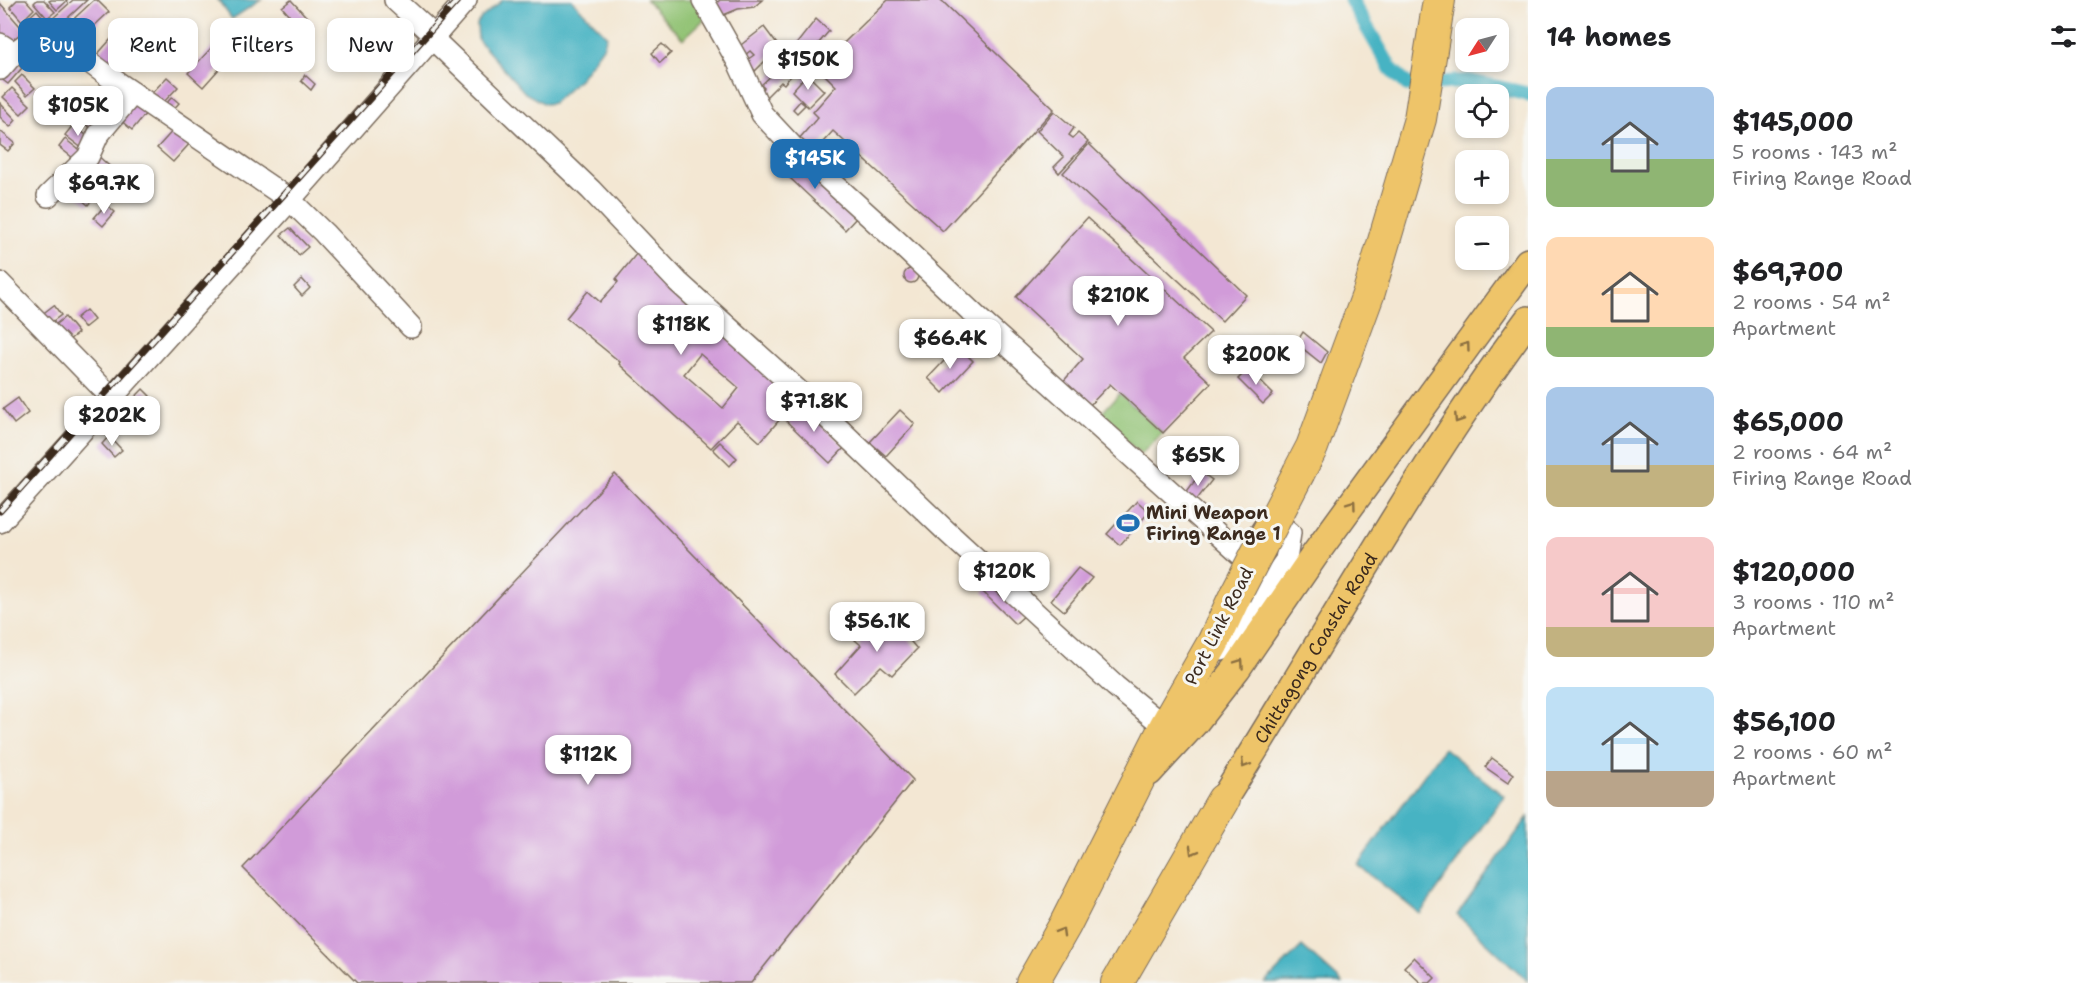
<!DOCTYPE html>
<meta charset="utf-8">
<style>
:root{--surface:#fff;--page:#f2f2f2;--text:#202124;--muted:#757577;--accent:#1f6fb2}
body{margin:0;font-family:"Shantell Sans",sans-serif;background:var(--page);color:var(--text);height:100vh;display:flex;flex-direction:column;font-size:22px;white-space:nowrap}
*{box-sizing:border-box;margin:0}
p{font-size:20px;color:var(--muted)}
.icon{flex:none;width:33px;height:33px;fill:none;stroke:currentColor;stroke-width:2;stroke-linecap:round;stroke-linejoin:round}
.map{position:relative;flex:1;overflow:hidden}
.panel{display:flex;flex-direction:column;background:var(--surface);width:570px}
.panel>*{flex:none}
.top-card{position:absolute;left:18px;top:18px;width:570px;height:54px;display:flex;gap:12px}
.needle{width:39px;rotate:234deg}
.fabs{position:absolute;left:1455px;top:18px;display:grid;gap:12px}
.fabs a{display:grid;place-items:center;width:54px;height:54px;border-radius:12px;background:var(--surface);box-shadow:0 3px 9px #0003;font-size:30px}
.price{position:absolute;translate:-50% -51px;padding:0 14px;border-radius:12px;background:#fff;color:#222;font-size:20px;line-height:39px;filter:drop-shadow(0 2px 3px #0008)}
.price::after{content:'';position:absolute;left:50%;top:36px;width:18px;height:14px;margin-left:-9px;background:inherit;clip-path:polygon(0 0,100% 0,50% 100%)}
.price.active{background:var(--accent);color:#fff}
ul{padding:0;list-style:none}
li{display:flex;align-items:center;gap:18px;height:150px;padding:0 18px}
li span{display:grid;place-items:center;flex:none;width:168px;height:120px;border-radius:12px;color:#555}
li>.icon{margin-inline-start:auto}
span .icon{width:72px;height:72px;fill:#fffc;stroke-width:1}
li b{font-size:26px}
h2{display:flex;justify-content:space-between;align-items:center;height:72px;padding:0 18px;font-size:26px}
.pill{padding:0 21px;border-radius:12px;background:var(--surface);box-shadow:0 3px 9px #0003;font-size:21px;line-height:54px}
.pill.active{background:var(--accent);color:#fff}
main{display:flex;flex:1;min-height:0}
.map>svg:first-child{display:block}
.green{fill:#91c273;stroke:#667648;stroke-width:1.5}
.water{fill:#46b3c3;stroke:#406e70;stroke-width:1.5}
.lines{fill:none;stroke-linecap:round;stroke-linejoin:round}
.canal{stroke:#46b3c3;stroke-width:15}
.building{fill:#d19bd9;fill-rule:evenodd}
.minor-casing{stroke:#7b6c5d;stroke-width:24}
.major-casing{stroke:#7b6c5d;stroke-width:30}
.highway-casing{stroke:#7b6c5d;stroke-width:34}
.minor{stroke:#fff;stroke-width:21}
.major{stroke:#eec469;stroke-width:27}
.highway{stroke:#eec469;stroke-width:32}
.rail-casing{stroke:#3b2a1e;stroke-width:7}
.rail{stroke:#f6f6f2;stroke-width:4.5;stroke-dasharray:14;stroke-linecap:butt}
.highway-bridge-casing{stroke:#7b6c5d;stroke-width:34;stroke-linecap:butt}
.highway-bridge{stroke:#eec469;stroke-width:32}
.oneway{stroke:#8c6f40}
.labels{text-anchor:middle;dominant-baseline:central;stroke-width:6;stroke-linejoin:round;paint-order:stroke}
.poi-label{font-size:18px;font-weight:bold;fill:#3b2a1e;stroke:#f6f6f2;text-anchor:start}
.street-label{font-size:18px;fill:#3b2a1e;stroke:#f6f6f2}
</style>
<main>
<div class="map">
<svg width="1528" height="983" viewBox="0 0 1528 983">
<rect width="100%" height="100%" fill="#f6f6f2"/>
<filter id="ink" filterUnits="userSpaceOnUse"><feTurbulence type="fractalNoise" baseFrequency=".0167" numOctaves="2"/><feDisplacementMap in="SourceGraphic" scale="12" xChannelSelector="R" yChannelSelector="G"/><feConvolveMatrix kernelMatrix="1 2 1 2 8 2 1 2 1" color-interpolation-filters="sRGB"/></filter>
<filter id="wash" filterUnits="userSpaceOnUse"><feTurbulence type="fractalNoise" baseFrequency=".008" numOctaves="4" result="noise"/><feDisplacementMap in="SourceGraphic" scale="24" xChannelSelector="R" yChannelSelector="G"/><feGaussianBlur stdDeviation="1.35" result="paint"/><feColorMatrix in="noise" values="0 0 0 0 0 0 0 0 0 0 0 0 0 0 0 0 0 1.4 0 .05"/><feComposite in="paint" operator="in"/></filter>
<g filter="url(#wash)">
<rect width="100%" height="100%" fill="#f3e7d3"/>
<g class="green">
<polygon points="646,0 691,0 707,17 683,39"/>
<polygon points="1120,393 1163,433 1141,454 1098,417"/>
</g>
<g class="water">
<polygon points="218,0 261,0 232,19"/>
<polygon points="503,0 572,0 607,36 603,47 581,77 553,103 545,104 525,93 478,40 477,24 481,18"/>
<polygon points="1444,748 1504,796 1420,914 1358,865"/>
<polygon points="1528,817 1528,981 1457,915"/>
<polygon points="1302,946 1343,983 1265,983"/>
</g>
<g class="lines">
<polyline class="canal" points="1351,0 1391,69 1408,85 1469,81 1528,94"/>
</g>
<g id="blocks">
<g class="building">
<polygon points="17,0 26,0 34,9 22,21 10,7"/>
<polygon points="37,0 44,0 55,12 47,18 34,3"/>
<polygon points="51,0 68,0 57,10 49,1"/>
<polygon points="73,0 87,0 58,27 51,20"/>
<polygon points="94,0 97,0 109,12 78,41 65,27"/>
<polygon points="291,0 314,25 305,33 282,7"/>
<polygon points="720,0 762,0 754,7 738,9 721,16 714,5"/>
<polygon points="888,0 941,0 1054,109 943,231 833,131 813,153 798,140 818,117 813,112 836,86 818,68"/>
<polygon points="0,3 26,33 15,43 0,39"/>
<polygon points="37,10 42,16 31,26 26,20"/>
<polygon points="816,19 829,31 784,84 781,82 763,100 761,90 764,88 761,85 773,74"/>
<polygon points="764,27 779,47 755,71 747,60 754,55 750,51 744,56 737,48"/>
<polygon points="120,29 135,43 110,70 95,57"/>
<polygon points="44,34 62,49 54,59 36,44"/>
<polygon points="662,44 671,53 660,63 652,53"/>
<polygon points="213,46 228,59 203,87 188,73"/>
<polygon points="24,53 35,62 28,70 17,60"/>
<polygon points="14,62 22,68 8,84 0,78"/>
<polygon points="807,74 824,91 808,107 792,91"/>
<polygon points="22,75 35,88 27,95 15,82"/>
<polygon points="305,75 315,84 311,90 301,81"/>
<polygon points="167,77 178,87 162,104 151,94"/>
<polygon points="113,83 125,93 109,113 96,103"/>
<polygon points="12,88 30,105 21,114 3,97"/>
<polygon points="172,97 179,103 172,111 165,105"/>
<polygon points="133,101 147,112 132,130 119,119"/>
<polygon points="800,101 805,105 797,113 793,109"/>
<polygon points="0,103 16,120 10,127 0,117"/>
<polygon points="79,106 99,121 92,129 80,120 77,125 69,119"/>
<polygon points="1054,111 1074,128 1069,135 1073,138 1078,133 1088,142 1059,173 1054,167 1064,157 1037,131"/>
<polygon points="73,125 91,139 83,149 65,135"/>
<polygon points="176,127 192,141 173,162 157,148"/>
<polygon points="0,131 15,143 8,151 0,145"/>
<polygon points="65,139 83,153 77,161 59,147"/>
<polygon points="1089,144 1246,295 1222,321 1063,173"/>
<polygon points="783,149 857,217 845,230 772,161"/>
<polygon points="96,154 116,172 105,184 86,166"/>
<polygon points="79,171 101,190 88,205 66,186"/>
<polygon points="106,204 115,212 103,226 94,218"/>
<polygon points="1087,218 1211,332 1184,358 1211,383 1163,433 1110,384 1088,407 1061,384 1083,359 1016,297"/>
<polygon points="290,228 308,247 299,255 281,235"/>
<path d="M 637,253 L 796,401 L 760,442 L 737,421 L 711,448 L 619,364 L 620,362 L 566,318 L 588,291 L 600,302 L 618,282 L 616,279 ZM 700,354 L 739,388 L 723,408 L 684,374 Z"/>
<circle cx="911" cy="276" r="7"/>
<polygon points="302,279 310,288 302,296 294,287"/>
<polygon points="54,305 61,315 49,324 41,315"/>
<polygon points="86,310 94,320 84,328 76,318"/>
<polygon points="65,317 78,333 65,343 52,327"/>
<polygon points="1303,332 1327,352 1321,363 1296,343"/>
<polygon points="958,346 973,361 943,393 928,378"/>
<polygon points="1248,369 1273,394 1263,404 1238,379"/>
<polygon points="143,389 150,396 117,430 110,423"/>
<polygon points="18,398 28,413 14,424 3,409"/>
<polygon points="797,402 845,447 830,463 783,418"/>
<polygon points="900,410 915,424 886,456 870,442"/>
<polygon points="109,436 122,450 114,457 102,444"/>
<polygon points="720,442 737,458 730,466 713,449"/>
<polygon points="1201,472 1212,480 1195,502 1185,494"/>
<polygon points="615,474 913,780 751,983 357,983 243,868"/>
<polygon points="1137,501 1149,512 1120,545 1107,534"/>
<polygon points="1078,568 1092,578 1064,611 1051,600"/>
<polygon points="993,581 1026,614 1015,624 983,592"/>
<polygon points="885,611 917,649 892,675 881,666 854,693 835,674 861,645 855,640"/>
<polygon points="1492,758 1514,774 1508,783 1485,767"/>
<polygon points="1414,957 1435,978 1430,983 1421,983 1404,967"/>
</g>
</g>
</g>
<g filter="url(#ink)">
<use href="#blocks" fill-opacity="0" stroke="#7b6c5d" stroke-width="1.5"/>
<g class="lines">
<g class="minor-casing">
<g id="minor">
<polyline points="395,0 430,32 436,42 591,190 678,282 813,404 945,530 1115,686 1165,727"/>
<polyline points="703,0 738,62 762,114 791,145 900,244 980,320 1240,554 1256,539 1268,521 1278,523 1290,533 1286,560 1222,650"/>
<polyline points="0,44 14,53 45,29 108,76 290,200 324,233 411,327"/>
<polyline points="0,69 14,53"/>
<polyline points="48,196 88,157 98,135 133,93"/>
<polyline points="0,283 111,397"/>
<polyline points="0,522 290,200 466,0"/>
</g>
</g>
<g class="major-casing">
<g id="major">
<polyline points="1149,772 1195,722 1237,668 1316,553 1528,262"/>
<path id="s1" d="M 1223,800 C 1324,640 1415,473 1528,320"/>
</g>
</g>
<g class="highway-casing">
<g id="highway">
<polyline points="1299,472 1312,447 1369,292 1420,119 1439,0"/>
<polyline points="1032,983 1065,925 1165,727 1213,643 1236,594"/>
<polyline points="1117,983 1223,800"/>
</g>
</g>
<use href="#minor" class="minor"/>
<use href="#major" class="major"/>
<use href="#highway" class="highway"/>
<g class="rail-casing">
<polyline id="rail" points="0,511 458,0"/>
</g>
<use href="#rail" class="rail"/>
<g class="highway-bridge-casing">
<polyline id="highway-bridge" points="1236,594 1299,472"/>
</g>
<use href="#highway-bridge" class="highway-bridge"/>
</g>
<defs><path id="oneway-chevron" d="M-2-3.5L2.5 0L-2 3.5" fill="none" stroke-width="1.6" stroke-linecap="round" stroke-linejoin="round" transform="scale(1.5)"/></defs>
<g class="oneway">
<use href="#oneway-chevron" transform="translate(1466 346) rotate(-54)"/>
<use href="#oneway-chevron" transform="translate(1458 419) rotate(123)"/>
<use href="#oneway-chevron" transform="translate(1352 504) rotate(-54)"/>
<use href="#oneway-chevron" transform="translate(1240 663) rotate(-55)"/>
<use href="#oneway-chevron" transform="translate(1245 764) rotate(121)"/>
<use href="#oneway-chevron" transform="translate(1193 851) rotate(120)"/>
<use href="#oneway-chevron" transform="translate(1061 932) rotate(-60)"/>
</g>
</g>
<defs>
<g id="stadium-bare" transform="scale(1.8)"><path d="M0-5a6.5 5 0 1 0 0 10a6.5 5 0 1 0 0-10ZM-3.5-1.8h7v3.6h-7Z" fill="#1f6fb2" stroke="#f6f6f2" stroke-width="2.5" paint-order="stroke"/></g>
</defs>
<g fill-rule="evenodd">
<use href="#stadium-bare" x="1128" y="523"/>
</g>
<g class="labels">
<g class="poi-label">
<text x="1146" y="513">Mini Weapon<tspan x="1146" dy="21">Firing Range 1</tspan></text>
</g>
<g class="street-label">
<text transform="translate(1219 626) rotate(-63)">Port Link Road</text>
<text stroke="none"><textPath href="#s1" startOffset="178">Chittagong Coastal Road</textPath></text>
</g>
</g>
</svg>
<div class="fabs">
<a><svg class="needle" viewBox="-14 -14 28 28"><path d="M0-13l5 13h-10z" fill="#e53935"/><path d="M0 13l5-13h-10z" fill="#757577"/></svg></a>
<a><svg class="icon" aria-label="locate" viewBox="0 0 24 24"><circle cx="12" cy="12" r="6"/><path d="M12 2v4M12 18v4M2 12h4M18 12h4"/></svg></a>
<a>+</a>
<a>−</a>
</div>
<b class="price" style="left:808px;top:91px">$150K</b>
<b class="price" style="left:78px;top:137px">$105K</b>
<b class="price active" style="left:815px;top:190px">$145K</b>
<b class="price" style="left:104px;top:215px">$69.7K</b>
<b class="price" style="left:1118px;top:327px">$210K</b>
<b class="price" style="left:681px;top:356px">$118K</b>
<b class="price" style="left:950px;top:370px">$66.4K</b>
<b class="price" style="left:1256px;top:386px">$200K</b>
<b class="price" style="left:814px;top:433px">$71.8K</b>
<b class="price" style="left:112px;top:447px">$202K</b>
<b class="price" style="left:1198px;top:487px">$65K</b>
<b class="price" style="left:1004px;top:603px">$120K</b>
<b class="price" style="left:877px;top:653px">$56.1K</b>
<b class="price" style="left:588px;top:786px">$112K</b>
<div class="top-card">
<a class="pill active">Buy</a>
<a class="pill">Rent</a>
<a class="pill">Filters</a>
<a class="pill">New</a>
</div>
</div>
<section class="panel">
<h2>14 homes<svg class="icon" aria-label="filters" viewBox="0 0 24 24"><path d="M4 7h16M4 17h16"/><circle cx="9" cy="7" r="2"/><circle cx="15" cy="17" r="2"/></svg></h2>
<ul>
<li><span style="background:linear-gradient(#a9c7e8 60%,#8fb573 0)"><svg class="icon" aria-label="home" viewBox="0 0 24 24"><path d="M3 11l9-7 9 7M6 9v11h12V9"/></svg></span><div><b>$145,000</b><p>5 rooms · 143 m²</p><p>Firing Range Road</p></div></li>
<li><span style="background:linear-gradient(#ffd9b3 75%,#8fb573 0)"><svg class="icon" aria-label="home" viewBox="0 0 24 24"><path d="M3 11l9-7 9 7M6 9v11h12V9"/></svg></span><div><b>$69,700</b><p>2 rooms · 54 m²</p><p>Apartment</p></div></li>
<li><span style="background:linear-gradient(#a9c7e8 65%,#c2b280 0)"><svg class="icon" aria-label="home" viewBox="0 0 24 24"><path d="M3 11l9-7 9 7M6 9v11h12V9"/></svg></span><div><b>$65,000</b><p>2 rooms · 64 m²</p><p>Firing Range Road</p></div></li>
<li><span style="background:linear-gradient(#f6c9c9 75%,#c2b280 0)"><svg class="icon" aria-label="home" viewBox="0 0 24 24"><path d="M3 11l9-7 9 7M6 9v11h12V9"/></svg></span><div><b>$120,000</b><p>3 rooms · 110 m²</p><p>Apartment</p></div></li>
<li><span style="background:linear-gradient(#bfe0f5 70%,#b9a48a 0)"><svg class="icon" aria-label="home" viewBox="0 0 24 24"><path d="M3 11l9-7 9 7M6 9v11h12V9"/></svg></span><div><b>$56,100</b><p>2 rooms · 60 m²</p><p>Apartment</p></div></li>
</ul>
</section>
</main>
